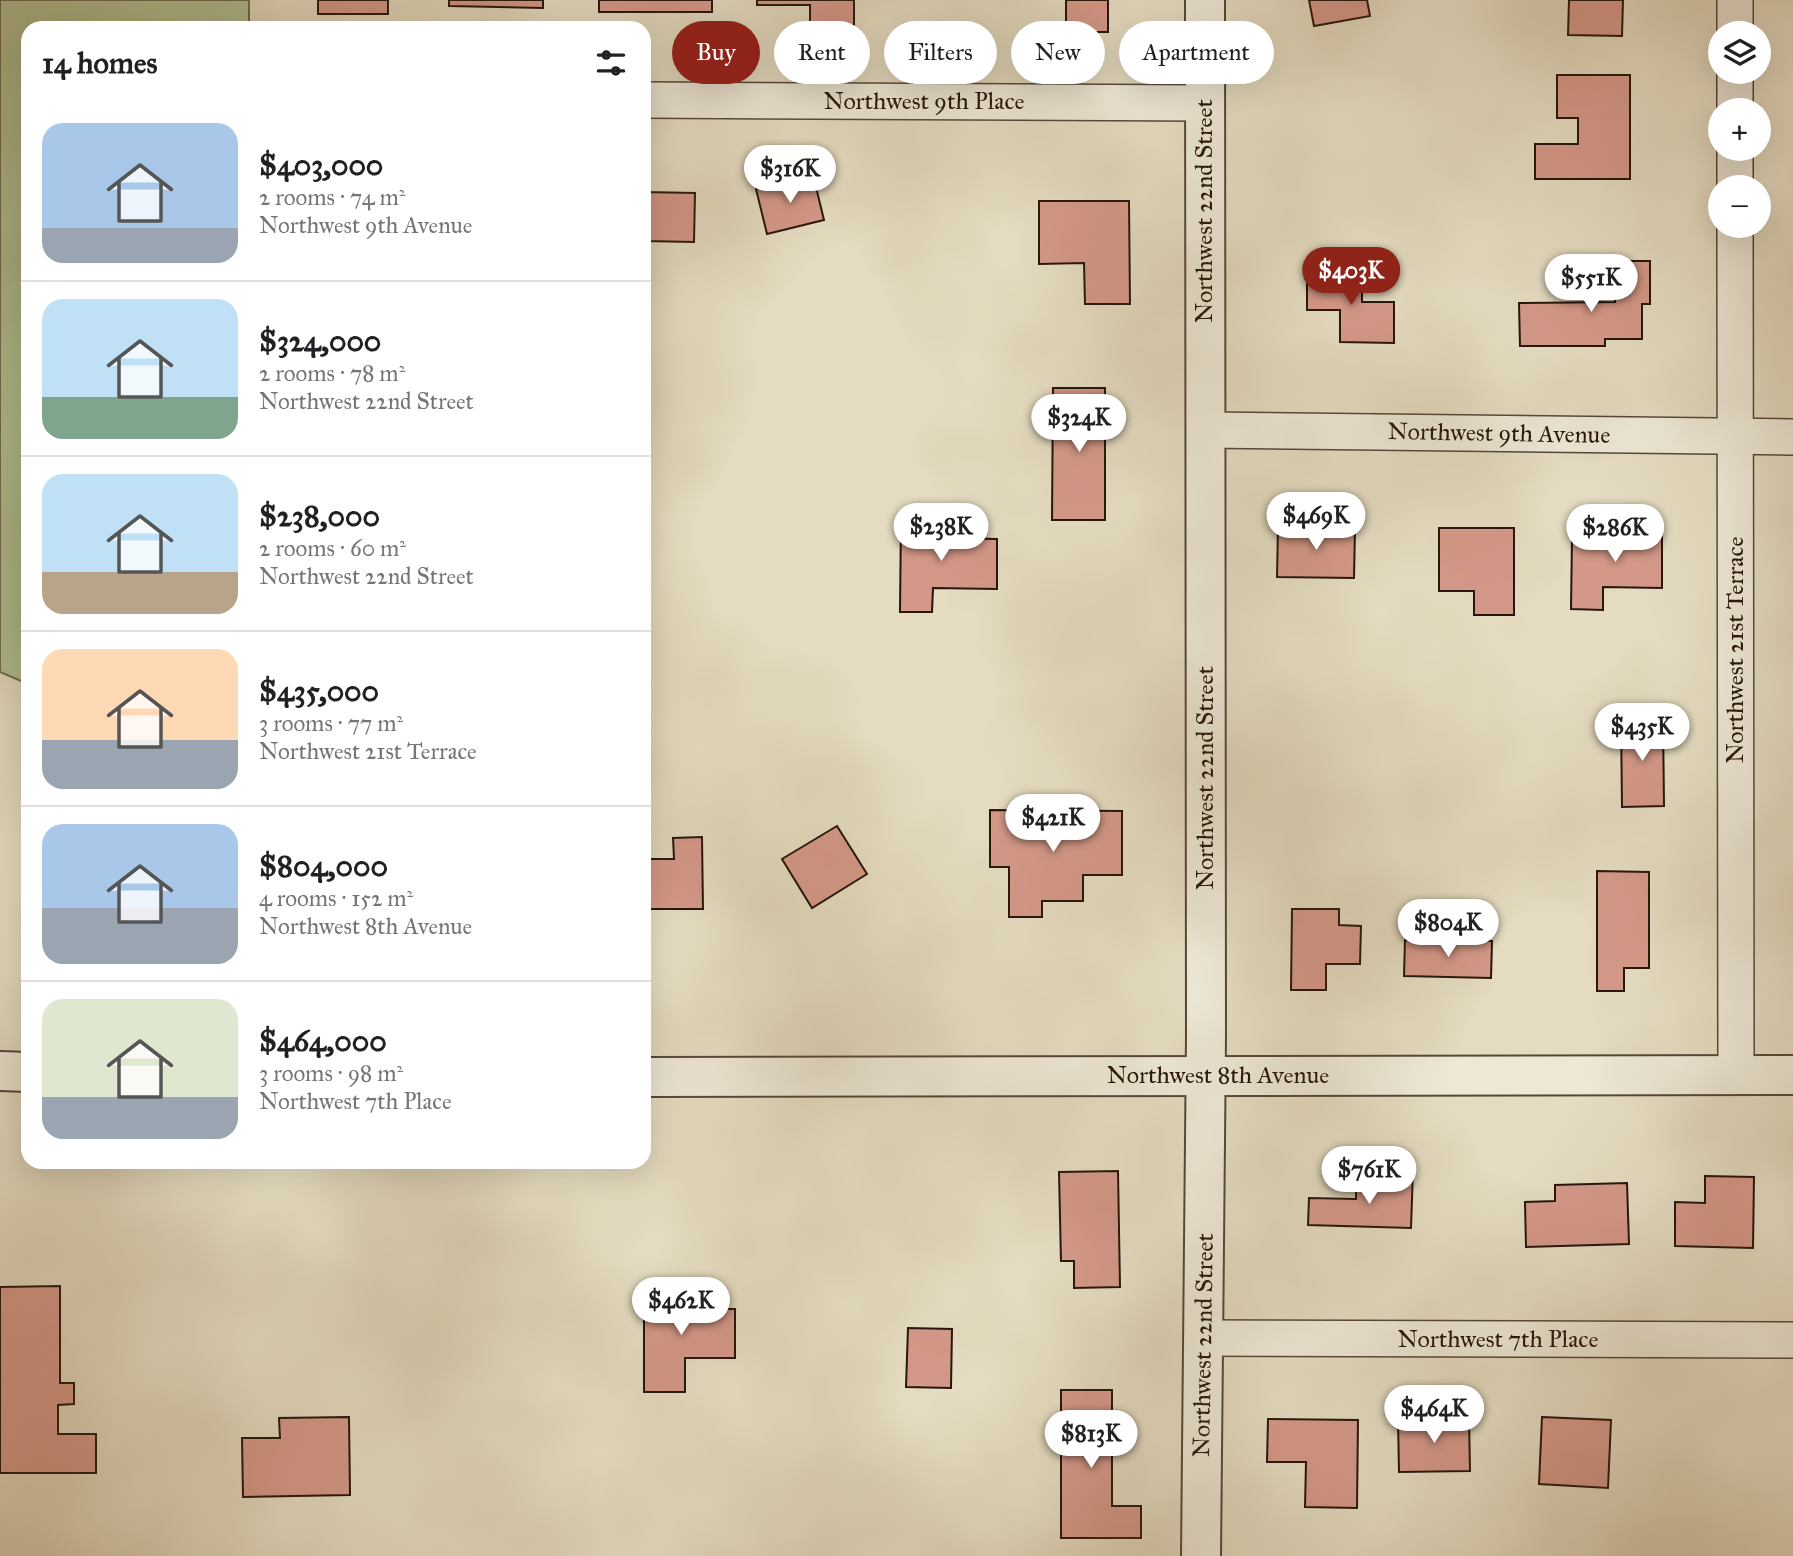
<!DOCTYPE html>
<meta charset="utf-8">
<style>
:root{--surface:#fff;--page:#f2f2f2;--text:#202124;--muted:#757577;--line:#e0e0e0;--accent:#8f2418}
body{margin:0;font-family:"IM FELL Great Primer",serif;background:var(--page);color:var(--text);height:100vh;display:flex;flex-direction:column;font-size:26px;white-space:nowrap}
*{box-sizing:border-box;margin:0}
p{font-size:23px;color:var(--muted)}
.icon{flex:none;width:38px;height:38px;fill:none;stroke:currentColor;stroke-width:2;stroke-linecap:round;stroke-linejoin:round}
.map{position:relative;flex:1;overflow:hidden}
.side{position:absolute;left:21px;top:21px;width:630px;height:1148px;display:flex;flex-direction:column;background:var(--surface);border-radius:21px;box-shadow:0 7px 28px #0002}
.side>*{flex:none}
.hud{position:absolute;left:672px;top:21px;width:665px;height:63px;display:flex;gap:14px}
.controls{position:absolute;left:1708px;top:21px;display:grid;gap:14px}
.controls a{display:grid;place-items:center;width:63px;height:63px;border-radius:50%;background:var(--surface);box-shadow:0 7px 28px #0002;font-size:35px}
.price{position:absolute;translate:-50% -60px;padding:0 16px;border-radius:24px;background:#fff;color:#222;font-size:23px;line-height:46px;filter:drop-shadow(0 2px 4px #0008)}
.price::after{content:'';position:absolute;left:50%;top:42px;width:21px;height:16px;margin-left:-10px;background:inherit;clip-path:polygon(0 0,100% 0,50% 100%)}
.price.selected{background:var(--accent);color:#fff}
ul{padding:0;list-style:none}
li{display:flex;align-items:center;gap:21px;height:175px;padding:0 21px}
li+li{border-top:2px solid var(--line)}
li span{display:grid;place-items:center;flex:none;width:196px;height:140px;border-radius:21px;color:#555}
li>.icon{margin-inline-start:auto}
span .icon{width:84px;height:84px;fill:#fffc;stroke-width:1}
li b{font-size:30px}
h2{display:flex;justify-content:space-between;align-items:center;height:84px;padding:0 21px;font-size:30px}
.pill{padding:0 24px;border-radius:32px;background:var(--surface);box-shadow:0 7px 28px #0002;font-size:24px;line-height:63px}
.pill.selected{background:var(--accent);color:#fff}
.map>svg:first-child{display:block}
.green{fill:#b1c194;stroke:#6c6c50;stroke-width:2}
.building{fill:#d49888;stroke:#26160c;stroke-width:2}
.lines{fill:none;stroke-linecap:round;stroke-linejoin:round}
.minor-casing{stroke:#564739;stroke-width:38}
.tertiary-casing{stroke:#564739;stroke-width:42}
.minor{stroke:#ede8d6;stroke-width:35}
.tertiary{stroke:#ede8d6;stroke-width:38}
.labels{text-anchor:middle;dominant-baseline:central;stroke-width:7;stroke-linejoin:round;paint-order:stroke}
.street-label{font-size:24px;fill:#26160c;stroke:#ede8d6}
</style>
<div class="map">
<svg width="1793" height="1556" viewBox="0 0 1793 1556">
<rect width="100%" height="100%" fill="#e4dbc0"/>
<filter id="stains"><feTurbulence type="fractalNoise" baseFrequency=".00286" numOctaves="4"/><feColorMatrix values="0 0 0 0 .2 0 0 0 0 .09 0 0 0 0 .02 0 0 0 .5 -.17"/></filter>
<radialGradient id="worn" r=".72"><stop offset=".6" stop-color="#630" stop-opacity="0"/><stop offset="1" stop-color="#630" stop-opacity=".3"/></radialGradient>
<polygon class="green" points="0,0 249,0 249,28 28,28 28,684 0,672"/>
<g class="building">
<rect x="318" y="0" width="70" height="14"/>
<polygon points="449,0 543,0 543,8 449,6"/>
<rect x="599" y="0" width="113" height="12"/>
<polygon points="757,0 854,0 854,25 810,25 810,5 757,5"/>
<rect x="1066" y="0" width="42" height="32"/>
<polygon points="1309,0 1367,0 1370,16 1314,26"/>
<polygon points="1569,0 1623,0 1622,36 1568,35"/>
<polygon points="1557,75 1630,75 1630,179 1535,179 1535,144 1578,144 1578,118 1557,118"/>
<polygon points="813,175 824,220 767,234 756,189"/>
<polygon points="644,192 695,193 694,242 644,241"/>
<polygon points="1039,201 1129,201 1130,304 1085,304 1084,263 1039,264"/>
<polygon points="1615,261 1650,261 1650,304 1642,304 1642,339 1605,339 1605,346 1520,346 1519,303 1615,302"/>
<polygon points="1307,272 1362,273 1362,302 1394,302 1394,343 1340,342 1340,310 1307,310"/>
<polygon points="1053,388 1105,388 1105,520 1052,520"/>
<polygon points="901,518 945,518 945,538 997,539 997,589 933,588 932,612 900,612"/>
<polygon points="1635,522 1662,522 1662,588 1603,587 1603,610 1571,609 1572,536 1635,536"/>
<polygon points="1278,527 1355,528 1354,578 1277,577"/>
<polygon points="1439,528 1514,528 1514,615 1474,615 1474,591 1439,591"/>
<polygon points="1621,719 1663,719 1664,806 1622,807"/>
<polygon points="990,810 1122,811 1122,875 1083,875 1083,901 1042,901 1042,917 1009,917 1009,867 990,867"/>
<polygon points="837,826 867,874 812,908 782,859"/>
<polygon points="702,837 703,909 644,909 644,859 674,859 673,838"/>
<polygon points="1597,871 1649,872 1649,968 1624,968 1624,991 1597,991"/>
<polygon points="1292,909 1339,909 1339,925 1361,926 1360,964 1326,964 1326,990 1291,990"/>
<polygon points="1405,940 1492,941 1491,978 1404,976"/>
<polygon points="1391,1170 1413,1170 1411,1228 1308,1225 1309,1198 1356,1199 1356,1185 1391,1186"/>
<polygon points="1118,1171 1120,1287 1074,1288 1074,1261 1061,1261 1059,1172"/>
<polygon points="1705,1176 1754,1177 1753,1248 1675,1246 1675,1202 1705,1203"/>
<polygon points="1627,1183 1629,1244 1526,1247 1525,1202 1555,1201 1555,1185"/>
<polygon points="60,1286 60,1383 74,1383 74,1404 58,1405 58,1434 96,1434 96,1473 0,1473 0,1287"/>
<polygon points="644,1287 685,1287 685,1309 735,1309 735,1358 685,1358 685,1392 644,1392"/>
<polygon points="908,1328 952,1329 951,1388 906,1387"/>
<polygon points="1061,1390 1112,1390 1112,1506 1141,1506 1141,1538 1061,1538"/>
<polygon points="349,1417 350,1495 243,1497 242,1438 280,1438 279,1418"/>
<polygon points="1542,1417 1611,1420 1608,1488 1539,1484"/>
<polygon points="1469,1418 1470,1471 1399,1472 1398,1419"/>
<polygon points="1268,1419 1358,1420 1357,1508 1305,1507 1306,1462 1267,1462"/>
</g>
<g class="lines">
<g class="minor-casing">
<g id="minor">
<polyline points="1735,33 1735,0"/>
<polyline points="644,100 1204,103"/>
<polyline points="1735,110 1735,72"/>
<polyline points="1735,187 1735,149"/>
<polyline points="1735,226 1736,1075"/>
<polyline points="1205,430 1793,437"/>
<polyline points="1202,1338 1793,1340"/>
</g>
</g>
<g class="tertiary-casing">
<g id="tertiary">
<polyline points="0,1071 28,1072"/>
<polyline points="644,1077 1793,1075"/>
<polyline points="1201,1556 1206,1036 1205,0"/>
</g>
</g>
<use href="#minor" class="minor"/>
<use href="#tertiary" class="tertiary"/>
</g>
<g class="labels">
<g class="street-label">
<text x="924" y="101">Northwest 9th Place</text>
<text transform="translate(1204 211) rotate(-90)">Northwest 22nd Street</text>
<text transform="translate(1499 433) rotate(1)">Northwest 9th Avenue</text>
<text transform="translate(1735 650) rotate(-90)">Northwest 21st Terrace</text>
<text transform="translate(1205 778) rotate(-90)">Northwest 22nd Street</text>
<text x="1218" y="1075">Northwest 8th Avenue</text>
<text x="1498" y="1339">Northwest 7th Place</text>
<text transform="translate(1203 1345) rotate(-89)">Northwest 22nd Street</text>
</g>
</g>
<rect width="100%" height="100%" filter="url(#stains)"/>
<rect width="100%" height="100%" fill="url(#worn)"/>
</svg>
<div class="controls">
<a><svg class="icon" aria-label="layers" viewBox="0 0 24 24"><path d="M12 4l9 5-9 5-9-5zM3 14l9 5 9-5"/></svg></a>
<a>+</a>
<a>−</a>
</div>
<b class="price" style="left:790px;top:205px">$316K</b>
<b class="price selected" style="left:1351px;top:307px">$403K</b>
<b class="price" style="left:1591px;top:314px">$551K</b>
<b class="price" style="left:1079px;top:454px">$324K</b>
<b class="price" style="left:1316px;top:552px">$469K</b>
<b class="price" style="left:941px;top:563px">$238K</b>
<b class="price" style="left:1615px;top:564px">$286K</b>
<b class="price" style="left:1642px;top:763px">$435K</b>
<b class="price" style="left:1053px;top:854px">$421K</b>
<b class="price" style="left:1448px;top:959px">$804K</b>
<b class="price" style="left:1369px;top:1206px">$761K</b>
<b class="price" style="left:681px;top:1337px">$462K</b>
<b class="price" style="left:1434px;top:1445px">$464K</b>
<b class="price" style="left:1091px;top:1470px">$813K</b>
<div class="hud">
<a class="pill selected">Buy</a>
<a class="pill">Rent</a>
<a class="pill">Filters</a>
<a class="pill">New</a>
<a class="pill">Apartment</a>
</div>
<section class="side">
<h2>14 homes<svg class="icon" aria-label="filters" viewBox="0 0 24 24"><path d="M4 7h16M4 17h16"/><circle cx="9" cy="7" r="2"/><circle cx="15" cy="17" r="2"/></svg></h2>
<ul>
<li><span style="background:linear-gradient(#a9c7e8 75%,#9aa5b1 0)"><svg class="icon" aria-label="home" viewBox="0 0 24 24"><path d="M3 11l9-7 9 7M6 9v11h12V9"/></svg></span><div><b>$403,000</b><p>2 rooms · 74 m²</p><p>Northwest 9th Avenue</p></div></li>
<li><span style="background:linear-gradient(#bfe0f5 70%,#7fa58c 0)"><svg class="icon" aria-label="home" viewBox="0 0 24 24"><path d="M3 11l9-7 9 7M6 9v11h12V9"/></svg></span><div><b>$324,000</b><p>2 rooms · 78 m²</p><p>Northwest 22nd Street</p></div></li>
<li><span style="background:linear-gradient(#bfe0f5 70%,#b9a48a 0)"><svg class="icon" aria-label="home" viewBox="0 0 24 24"><path d="M3 11l9-7 9 7M6 9v11h12V9"/></svg></span><div><b>$238,000</b><p>2 rooms · 60 m²</p><p>Northwest 22nd Street</p></div></li>
<li><span style="background:linear-gradient(#ffd9b3 65%,#9aa5b1 0)"><svg class="icon" aria-label="home" viewBox="0 0 24 24"><path d="M3 11l9-7 9 7M6 9v11h12V9"/></svg></span><div><b>$435,000</b><p>3 rooms · 77 m²</p><p>Northwest 21st Terrace</p></div></li>
<li><span style="background:linear-gradient(#a9c7e8 60%,#9aa5b1 0)"><svg class="icon" aria-label="home" viewBox="0 0 24 24"><path d="M3 11l9-7 9 7M6 9v11h12V9"/></svg></span><div><b>$804,000</b><p>4 rooms · 152 m²</p><p>Northwest 8th Avenue</p></div></li>
<li><span style="background:linear-gradient(#dfe7d0 70%,#9aa5b1 0)"><svg class="icon" aria-label="home" viewBox="0 0 24 24"><path d="M3 11l9-7 9 7M6 9v11h12V9"/></svg></span><div><b>$464,000</b><p>3 rooms · 98 m²</p><p>Northwest 7th Place</p></div></li>
</ul>
</section>
</div>
